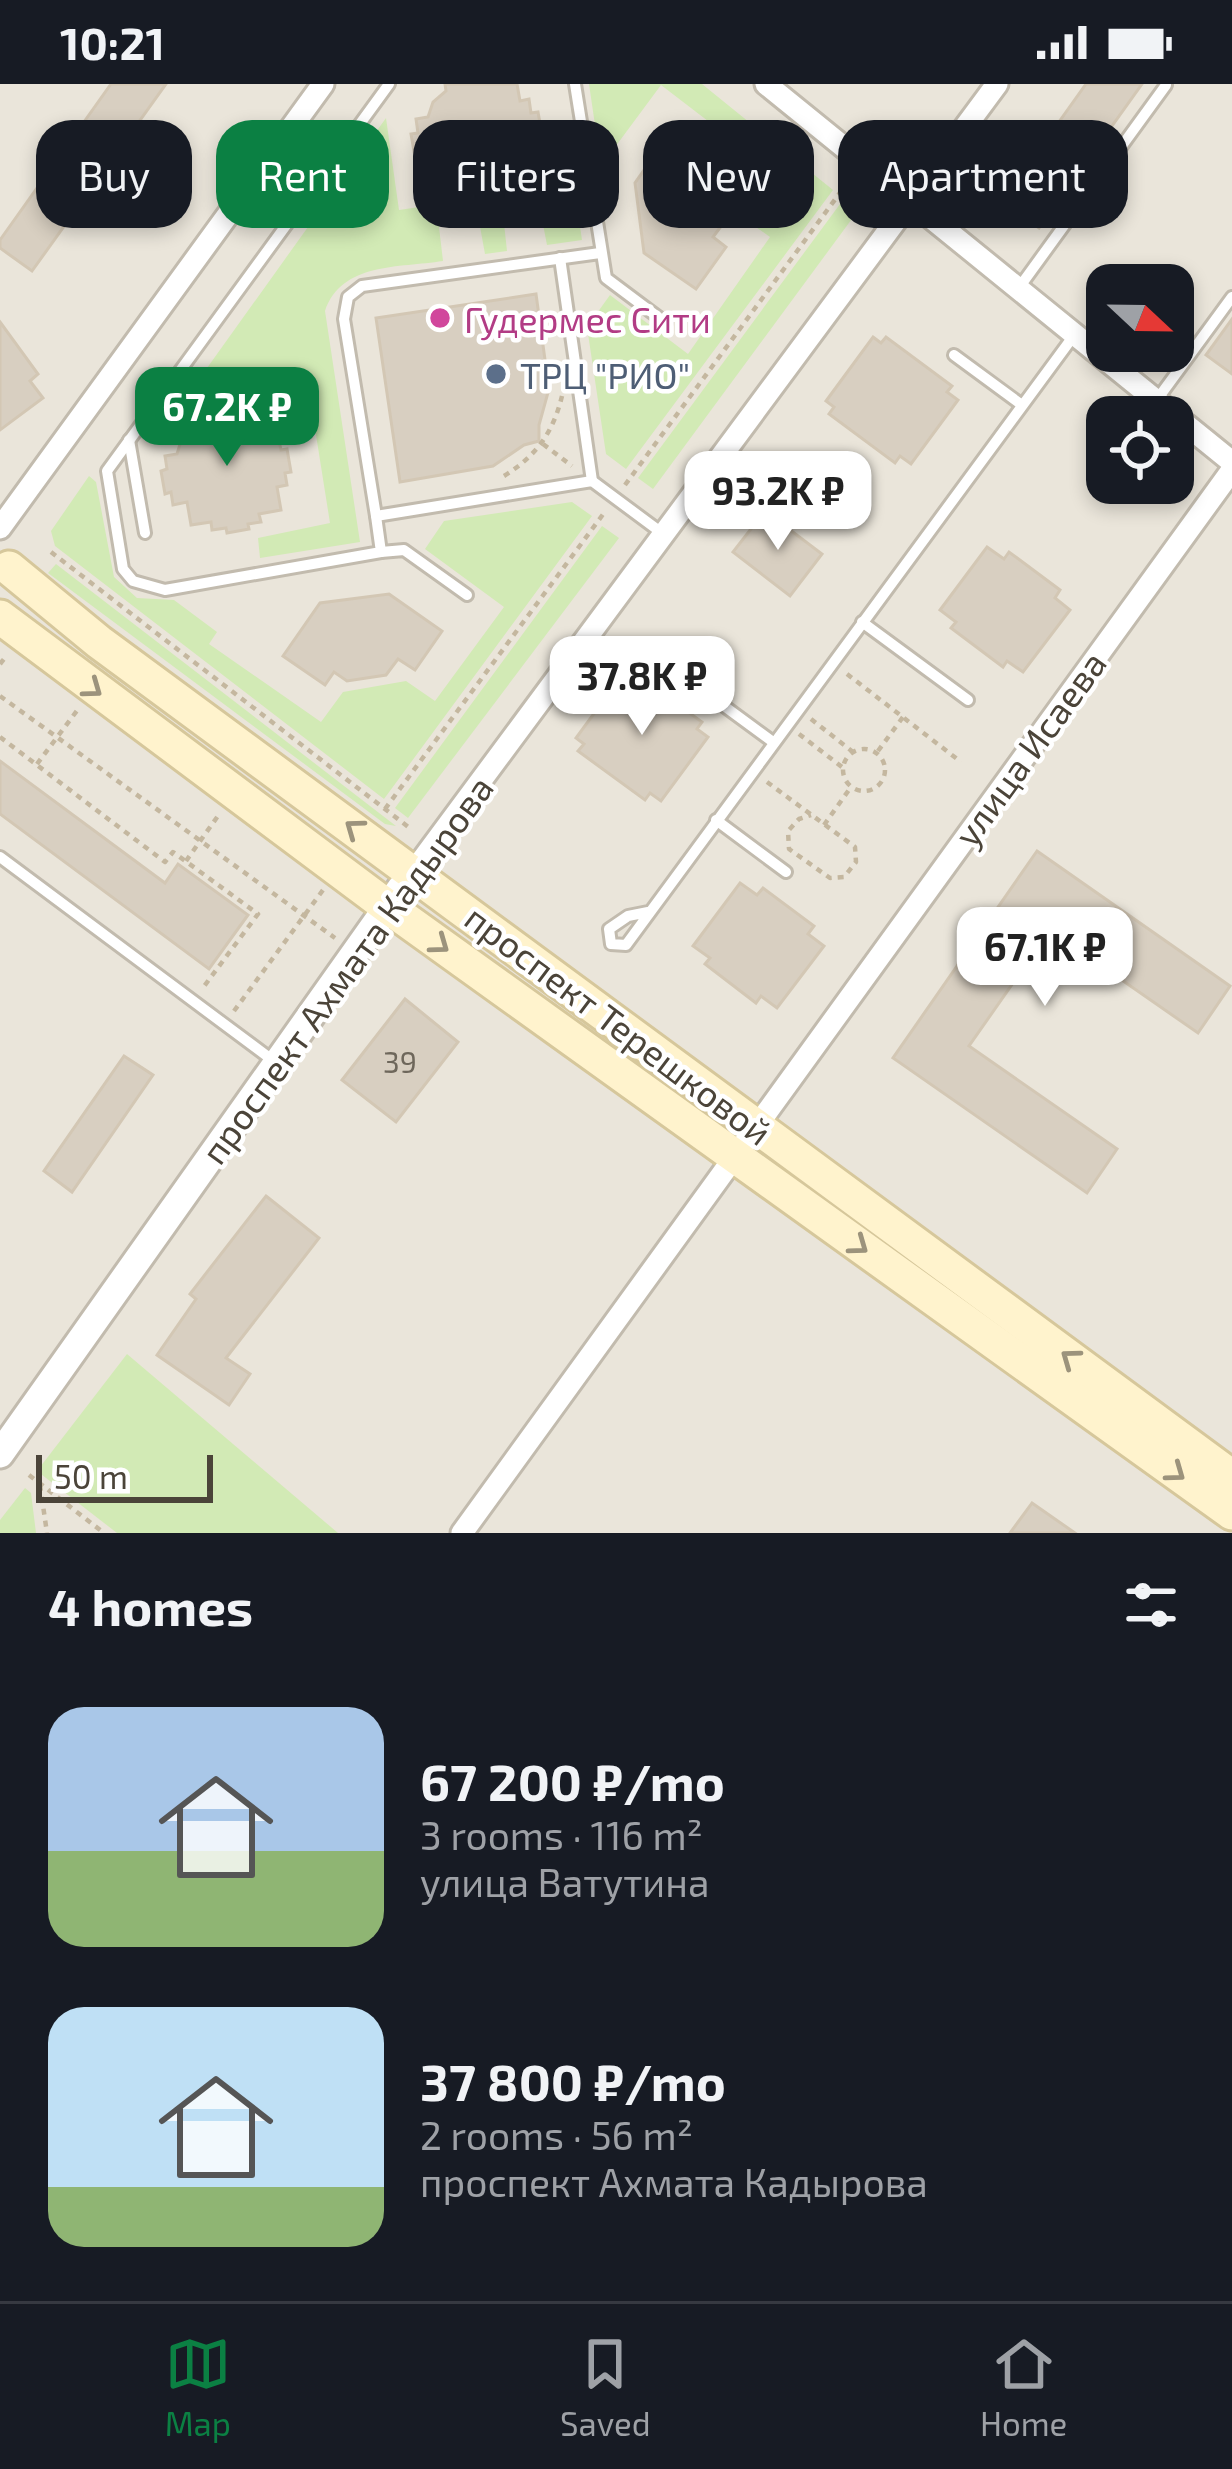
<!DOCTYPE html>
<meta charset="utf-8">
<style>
:root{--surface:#171b24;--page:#242831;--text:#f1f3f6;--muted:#9ea1a6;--line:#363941;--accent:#0b8043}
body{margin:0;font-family:"Exo 2",sans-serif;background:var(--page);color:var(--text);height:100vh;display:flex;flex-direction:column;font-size:45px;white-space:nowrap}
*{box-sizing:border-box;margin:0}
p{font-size:39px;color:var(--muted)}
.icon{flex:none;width:66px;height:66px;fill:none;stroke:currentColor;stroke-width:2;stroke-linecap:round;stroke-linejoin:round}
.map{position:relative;height:1449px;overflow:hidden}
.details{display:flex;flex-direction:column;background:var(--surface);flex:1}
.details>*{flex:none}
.top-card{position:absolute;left:36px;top:36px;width:1161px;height:108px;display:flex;gap:24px}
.needle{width:78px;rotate:112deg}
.buttons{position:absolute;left:1086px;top:180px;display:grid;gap:24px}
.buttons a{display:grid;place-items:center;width:108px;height:108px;border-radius:24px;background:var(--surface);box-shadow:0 6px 18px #0003;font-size:60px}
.scale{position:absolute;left:36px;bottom:30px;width:177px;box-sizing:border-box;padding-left:12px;border:6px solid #4b4439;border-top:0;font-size:33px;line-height:42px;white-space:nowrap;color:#4b4439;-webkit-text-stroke:9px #fff;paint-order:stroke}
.price{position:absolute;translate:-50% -102px;padding:0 27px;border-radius:24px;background:#fff;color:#222;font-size:39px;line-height:78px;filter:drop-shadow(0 3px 6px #0008)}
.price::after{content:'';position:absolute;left:50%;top:72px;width:36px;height:27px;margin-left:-18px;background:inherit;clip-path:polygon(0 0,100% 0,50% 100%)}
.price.active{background:var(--accent);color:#fff}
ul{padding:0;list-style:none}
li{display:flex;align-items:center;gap:36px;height:300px;padding:0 48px}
li span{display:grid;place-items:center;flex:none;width:336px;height:240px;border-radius:36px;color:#555}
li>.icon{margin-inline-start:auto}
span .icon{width:144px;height:144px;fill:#fffc;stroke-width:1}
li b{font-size:51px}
h2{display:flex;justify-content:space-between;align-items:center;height:144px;padding:0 48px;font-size:51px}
.tag{padding:0 42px;border-radius:36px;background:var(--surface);box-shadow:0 6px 18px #0003;font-size:42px;line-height:108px}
.tag.active{background:var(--accent);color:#fff}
.status{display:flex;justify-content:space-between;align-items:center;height:84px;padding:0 60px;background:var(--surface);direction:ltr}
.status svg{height:33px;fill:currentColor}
.menu{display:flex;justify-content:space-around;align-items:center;height:168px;border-top:3px solid var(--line);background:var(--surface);font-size:33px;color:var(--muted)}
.menu a{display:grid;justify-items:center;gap:6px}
.menu .active{color:var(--accent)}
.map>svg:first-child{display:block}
.residential{fill:#eae5da;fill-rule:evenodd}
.green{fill:#d2eab5}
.building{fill:#d8cfc1;stroke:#d3c7b4;stroke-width:3}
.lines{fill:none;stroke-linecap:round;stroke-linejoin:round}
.service-casing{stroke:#c2bbae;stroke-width:16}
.minor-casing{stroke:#c2bbae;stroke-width:27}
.tertiary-casing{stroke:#c2bbae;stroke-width:33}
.secondary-casing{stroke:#d6c79b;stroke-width:39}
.path{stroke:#c4b79f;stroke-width:4.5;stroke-dasharray:6 6;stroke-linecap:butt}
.service{stroke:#fff;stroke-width:10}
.minor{stroke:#fff;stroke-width:21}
.tertiary{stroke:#fff;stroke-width:27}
.secondary{stroke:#fff3cd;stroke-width:33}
.oneway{stroke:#9c937c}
.hotel-dot{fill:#d1479c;stroke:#fff;stroke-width:4.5}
.service-dot{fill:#5c6f8a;stroke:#fff;stroke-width:4.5}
.labels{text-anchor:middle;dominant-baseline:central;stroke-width:9;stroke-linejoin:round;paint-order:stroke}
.number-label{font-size:30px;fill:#6e675b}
.hotel-label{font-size:36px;fill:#b23c85;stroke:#fff;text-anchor:start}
.service-label{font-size:36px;fill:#4e5e75;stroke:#fff;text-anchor:start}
.street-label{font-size:36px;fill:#4b4439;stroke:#fff}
</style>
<div class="status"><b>10:21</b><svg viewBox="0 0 49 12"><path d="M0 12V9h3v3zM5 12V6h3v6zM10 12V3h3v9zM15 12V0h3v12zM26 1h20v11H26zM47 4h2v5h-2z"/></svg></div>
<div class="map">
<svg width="1232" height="1449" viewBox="0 0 1232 1449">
<rect width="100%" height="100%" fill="#f6f3ec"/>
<path class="residential" d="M 0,0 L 1232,0 L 1232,1449 L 0,1449 ZM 1107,201 L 1173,201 L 1173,267 L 1107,267 ZM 1107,333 L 1173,333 L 1173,399 L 1107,399 Z"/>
<g class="green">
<polygon points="589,0 702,0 833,106 626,385 606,370 587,243 610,211 688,270 770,153 736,129 731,78 734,57 661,1 601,82"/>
<path d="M 386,34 L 399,126 L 466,116 L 468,125 L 508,119 L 508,110 L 562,102 L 557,64 L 568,61 L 582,156 L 547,161 L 540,125 L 503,130 L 507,167 L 485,170 L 479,137 L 439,143 L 443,177 C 399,184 342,178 325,227 L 360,458 L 260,474 L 258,454 L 330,439 L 306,288 L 192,305 Z"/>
<polygon points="843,116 857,128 653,405 638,394"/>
<polygon points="89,392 96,398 114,493 137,514 174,516 217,548 209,560 321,638 343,608 406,597 435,617 504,523 425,465 444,437 572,418 592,432 384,715 55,462 51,447"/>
<polygon points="602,442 619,454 408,734 395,724"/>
<polygon points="56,480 396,742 385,740 48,489"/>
<polygon points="127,1270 338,1449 117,1449 37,1387"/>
<polygon points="25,1404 31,1409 36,1449 0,1449 0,1436"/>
</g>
<g class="building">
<polygon points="111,0 166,0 32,187 0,164 0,156"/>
<polygon points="445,0 517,0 520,17 529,15 531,29 538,28 542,51 535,52 537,65 528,66 532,89 510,93 511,101 499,103 500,108 477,112 476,107 463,109 462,101 442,104 438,82 424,84 422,72 415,73 411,50 418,49 416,35 428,33 433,18 446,7"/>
<polygon points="1086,0 1142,0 1039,144 1002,118"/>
<polygon points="672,46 711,73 699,90 716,101 722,141 713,153 726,163 696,205 644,169 635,99"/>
<polygon points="536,210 549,305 539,341 539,357 524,361 493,382 400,398 376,234"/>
<polygon points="1232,235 1232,290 1206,271"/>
<polygon points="0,238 38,290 30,297 43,314 0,346"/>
<polygon points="873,253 881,259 886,253 952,302 947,308 958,316 911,380 900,372 895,379 829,330 834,323 826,317"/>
<polygon points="228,317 228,322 240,320 243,337 265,333 269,354 278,352 281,366 287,365 291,388 285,389 287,401 277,403 281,426 259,430 261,438 248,440 249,445 227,449 226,444 212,446 211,438 191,441 187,418 173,421 171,408 165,410 161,387 167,385 165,372 177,370 182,354 195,344 192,328 206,326 205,321"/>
<polygon points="765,427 822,470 790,512 733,468"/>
<polygon points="987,463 1004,475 1009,468 1060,506 1055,514 1070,526 1023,588 1007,577 1003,583 951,544 956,538 940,526"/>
<polygon points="389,510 442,547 415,586 398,575 386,591 347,597 334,588 325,601 283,572 320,519"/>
<polygon points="623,590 631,596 636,590 702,638 697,645 708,653 661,717 650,709 645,716 578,667 584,660 576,654"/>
<polygon points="0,677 165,799 178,780 248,831 209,885 0,730"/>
<polygon points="1037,767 1230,902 1198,949 1050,846 969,962 1117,1065 1087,1109 893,974"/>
<polygon points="740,799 757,811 763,804 814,842 808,850 824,862 777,924 761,912 756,919 705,880 710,874 693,862"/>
<polygon points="405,915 458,958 396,1038 342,996"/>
<polygon points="124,972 153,991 72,1108 44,1087"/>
<polygon points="266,1112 319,1154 226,1274 250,1290 229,1321 157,1271 196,1215 190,1210"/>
<polygon points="1032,1419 1075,1449 1010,1449"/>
</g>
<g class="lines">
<g class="service-casing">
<g id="service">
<polyline points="389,0 107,387 123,485 133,497 165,506 381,468 376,432 592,397 662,449"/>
<polyline points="575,0 606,194 666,239"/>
<polyline points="560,174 592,397"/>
<polyline points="1018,205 1166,1"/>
<polyline points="954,271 1022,321"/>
<polyline points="1156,317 1232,213"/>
<polyline points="129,356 145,449"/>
<polyline points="376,432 344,235 348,213 362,202 600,169"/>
<polyline points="381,468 404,466 467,511"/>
<polyline points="862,538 968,616"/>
<polyline points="705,608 773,658"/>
<polyline points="716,736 786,788"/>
<polyline points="0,773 275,978"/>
<polyline points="648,828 628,832 609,845 611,860 626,861 1075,250"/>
</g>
</g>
<g class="minor-casing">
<g id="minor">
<polyline points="766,0 1232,378"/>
<polyline points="0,444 323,0"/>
<polyline points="408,795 997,0"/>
<polyline points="462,1449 1232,386"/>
</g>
</g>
<g class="tertiary-casing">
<polyline id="tertiary" points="0,1370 401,804"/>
</g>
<g class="secondary-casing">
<g id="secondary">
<polyline points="9,484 99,558 1232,1393"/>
<polyline points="0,533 388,823 1232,1429"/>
</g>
</g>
<g class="path">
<polyline points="543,360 572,382"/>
<path d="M 504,392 C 536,372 553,349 562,312"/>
<polyline points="625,401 842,106"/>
<polyline points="51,468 411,745"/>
<polyline points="0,580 7,571"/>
<polyline points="847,590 961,678"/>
<polyline points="0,612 335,854"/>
<polyline points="811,635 853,668"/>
<polyline points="799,650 842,683"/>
<polyline points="0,653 165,778 173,768 258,830 202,905"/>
<circle cx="864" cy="686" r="21"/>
<polyline points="878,667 903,633"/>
<polyline points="37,680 79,624"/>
<polyline points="767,698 855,763 856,778 844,793 830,794 789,765 788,747 799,735 811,731"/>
<polyline points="385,725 604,429"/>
<polyline points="824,741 851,703"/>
<polyline points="186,777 220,729"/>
<polyline points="234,927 323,806"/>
<polyline points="29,1391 104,1449"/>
<polyline points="40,1401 47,1449"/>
</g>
<use href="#service" class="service"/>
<use href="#minor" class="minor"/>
<use href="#tertiary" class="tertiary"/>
<use href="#secondary" class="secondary"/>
</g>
<defs><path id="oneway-chevron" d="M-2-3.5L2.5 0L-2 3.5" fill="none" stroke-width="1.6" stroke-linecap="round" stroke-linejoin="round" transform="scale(3)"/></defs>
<g class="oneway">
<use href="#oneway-chevron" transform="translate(93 605) rotate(36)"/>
<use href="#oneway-chevron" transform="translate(354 744) rotate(-144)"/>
<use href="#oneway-chevron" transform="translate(440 861) rotate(36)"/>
<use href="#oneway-chevron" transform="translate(859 1162) rotate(36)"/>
<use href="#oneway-chevron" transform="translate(1070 1274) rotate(-144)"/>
<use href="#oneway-chevron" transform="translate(1176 1389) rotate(36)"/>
</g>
<circle class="hotel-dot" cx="440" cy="234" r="12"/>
<circle class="service-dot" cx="496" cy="290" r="12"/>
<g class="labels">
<g class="number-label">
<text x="400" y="977">39</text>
</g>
<g class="hotel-label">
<text x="464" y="234">Гудермес Сити</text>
</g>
<g class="service-label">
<text x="520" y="290">ТРЦ "РИО"</text>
</g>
<g class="street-label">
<text transform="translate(1029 664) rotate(-54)">улица Исаева</text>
<text transform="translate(346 885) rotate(-54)">проспект Ахмата Кадырова</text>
<text transform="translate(619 940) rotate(37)">проспект Терешковой</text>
</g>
</g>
</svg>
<div class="buttons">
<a><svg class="needle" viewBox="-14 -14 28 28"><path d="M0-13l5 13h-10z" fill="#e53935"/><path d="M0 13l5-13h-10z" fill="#9ea1a6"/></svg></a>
<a><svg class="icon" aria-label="locate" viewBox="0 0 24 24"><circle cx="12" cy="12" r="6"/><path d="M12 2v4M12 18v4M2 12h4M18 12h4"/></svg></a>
</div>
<div class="scale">50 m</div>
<b class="price active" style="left:227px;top:385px">67.2K ₽</b>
<b class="price" style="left:778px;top:469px">93.2K ₽</b>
<b class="price" style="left:642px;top:654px">37.8K ₽</b>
<b class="price" style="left:1045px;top:925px">67.1K ₽</b>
<div class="top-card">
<a class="tag">Buy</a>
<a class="tag active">Rent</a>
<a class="tag">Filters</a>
<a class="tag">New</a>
<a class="tag">Apartment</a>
</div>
</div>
<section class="details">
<h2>4 homes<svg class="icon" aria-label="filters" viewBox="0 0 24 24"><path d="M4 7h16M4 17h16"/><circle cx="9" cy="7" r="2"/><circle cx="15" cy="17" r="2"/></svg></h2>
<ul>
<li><span style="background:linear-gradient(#a9c7e8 60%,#8fb573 0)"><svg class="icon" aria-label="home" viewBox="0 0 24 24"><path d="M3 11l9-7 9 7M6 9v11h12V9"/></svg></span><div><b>67 200 ₽/mo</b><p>3 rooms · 116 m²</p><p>улица Ватутина</p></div></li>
<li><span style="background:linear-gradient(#bfe0f5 75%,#8fb573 0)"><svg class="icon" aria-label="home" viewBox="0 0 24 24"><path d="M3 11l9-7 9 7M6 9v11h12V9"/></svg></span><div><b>37 800 ₽/mo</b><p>2 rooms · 56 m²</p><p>проспект Ахмата Кадырова</p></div></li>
</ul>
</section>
<nav class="menu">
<a class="active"><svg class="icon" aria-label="map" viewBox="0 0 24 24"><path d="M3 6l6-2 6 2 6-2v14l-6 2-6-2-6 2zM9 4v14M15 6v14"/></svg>Map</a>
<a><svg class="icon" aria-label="saved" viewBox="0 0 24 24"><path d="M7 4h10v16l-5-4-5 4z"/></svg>Saved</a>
<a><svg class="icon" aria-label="home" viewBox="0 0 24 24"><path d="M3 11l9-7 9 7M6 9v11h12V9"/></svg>Home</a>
</nav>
